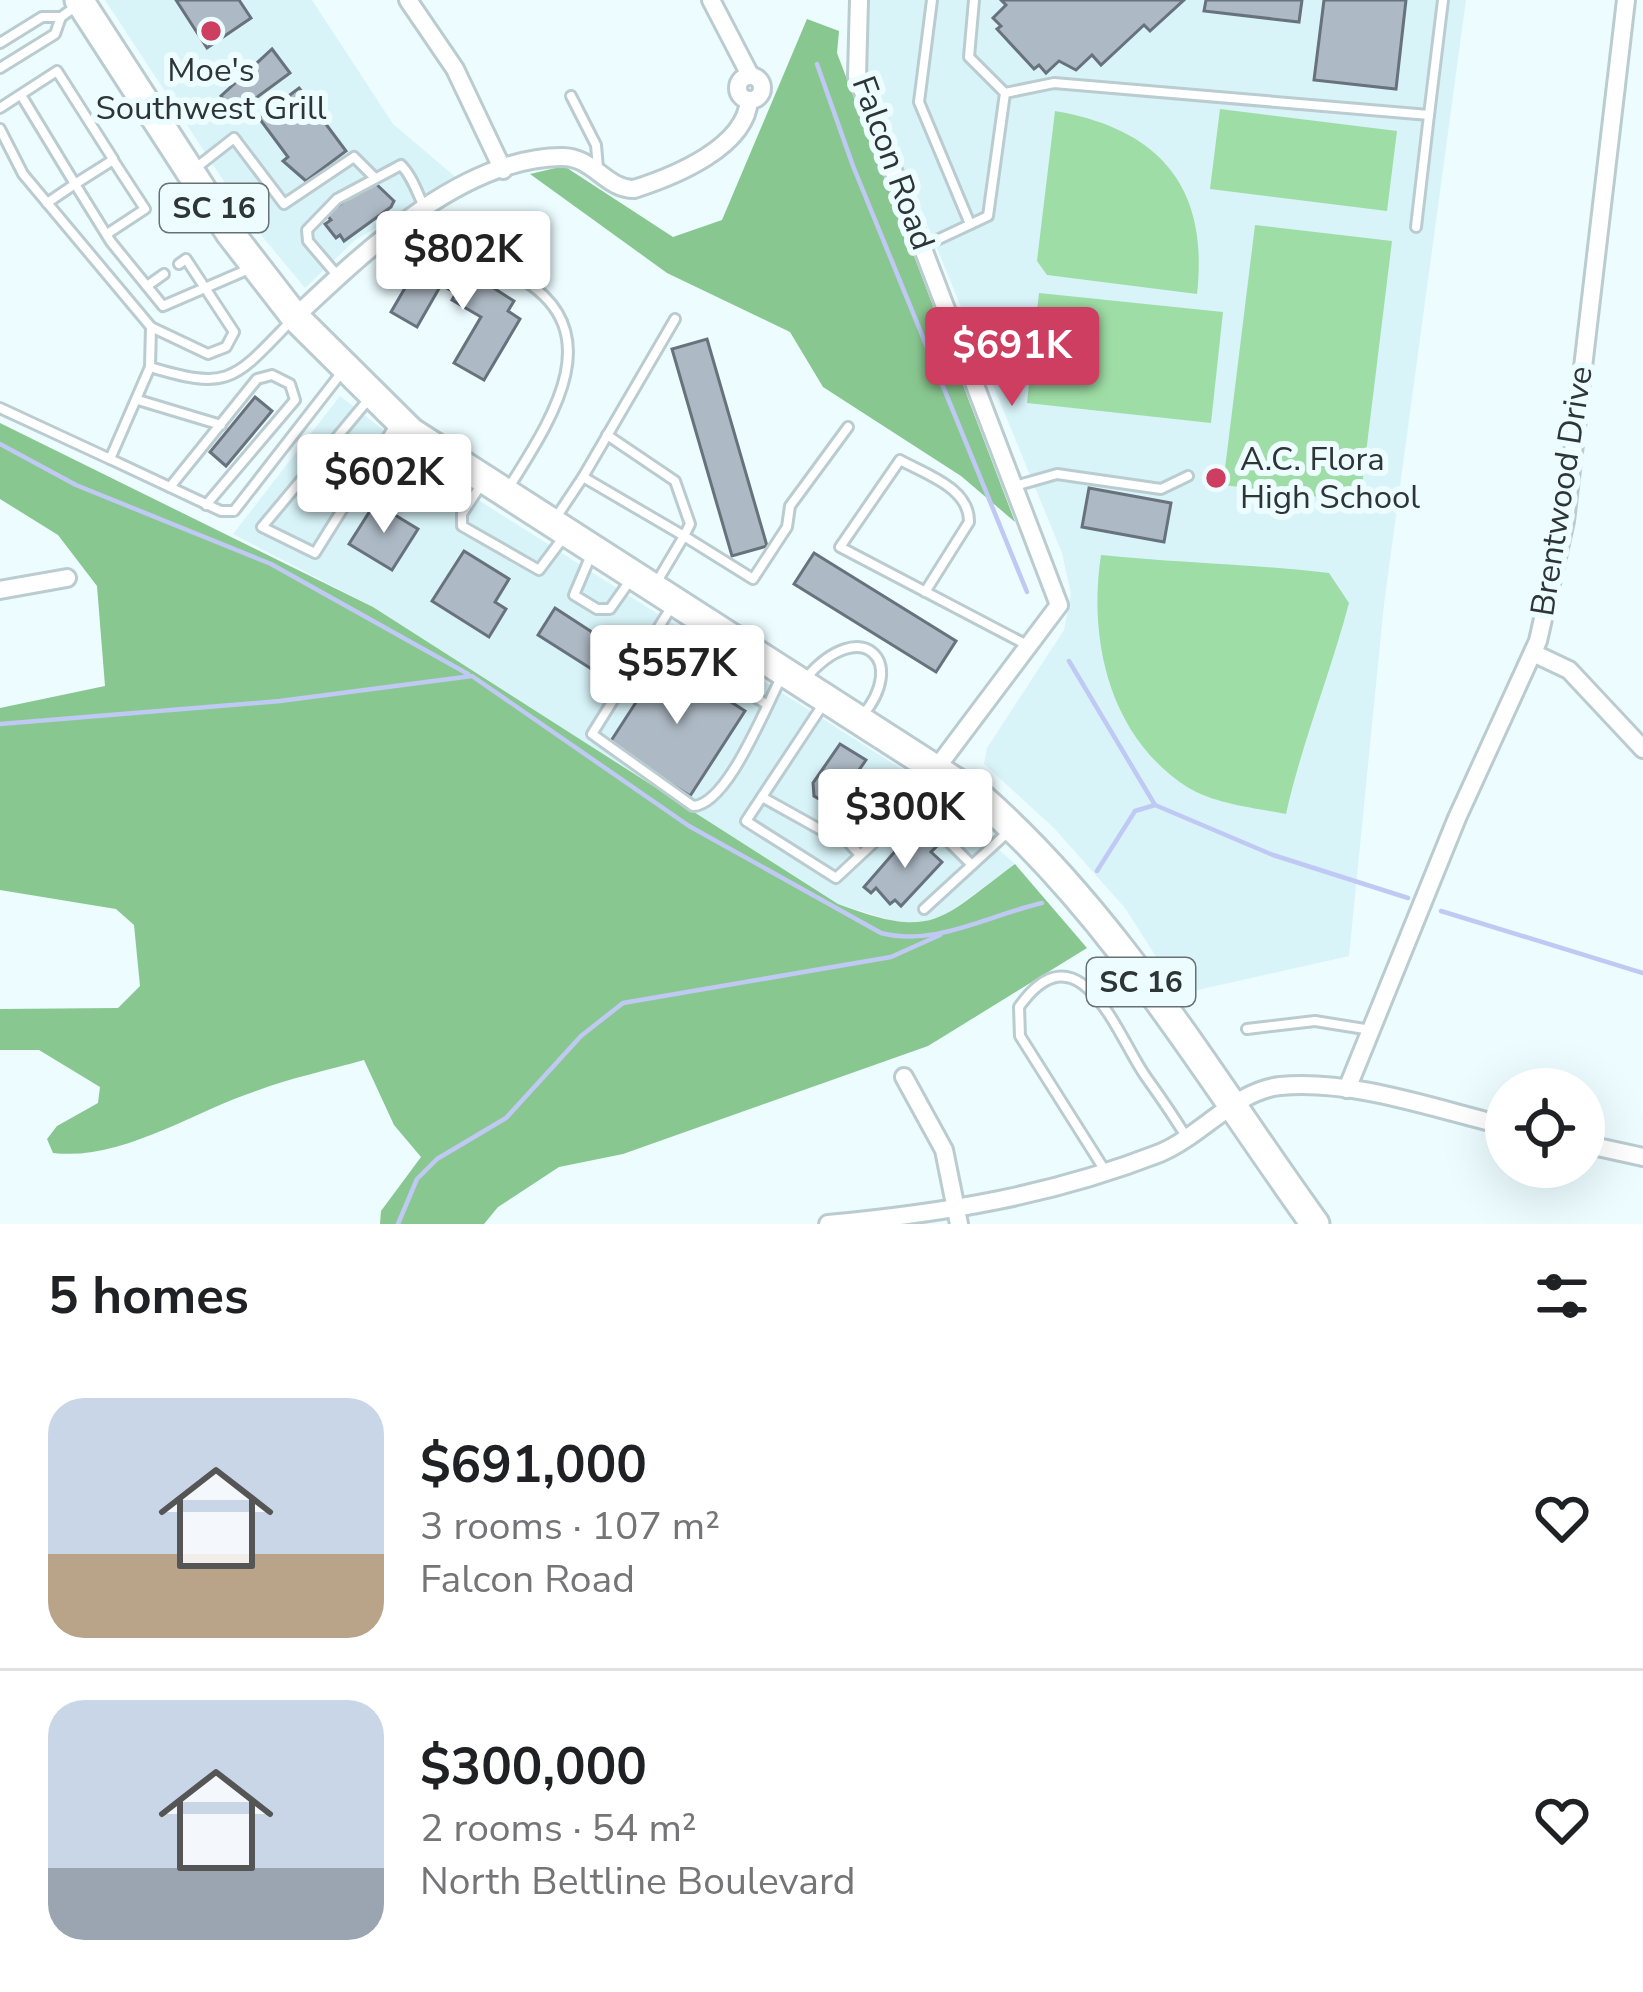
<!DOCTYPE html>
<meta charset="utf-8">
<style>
:root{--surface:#fff;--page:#f6f6f6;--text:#202124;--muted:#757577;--line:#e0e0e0;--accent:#cd3e60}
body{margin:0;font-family:"Nunito Sans",sans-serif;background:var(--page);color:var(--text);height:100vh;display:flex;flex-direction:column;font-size:45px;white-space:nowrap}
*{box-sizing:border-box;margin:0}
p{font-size:39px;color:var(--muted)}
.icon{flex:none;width:66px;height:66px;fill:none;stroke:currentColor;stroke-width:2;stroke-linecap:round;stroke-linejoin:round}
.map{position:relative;height:1224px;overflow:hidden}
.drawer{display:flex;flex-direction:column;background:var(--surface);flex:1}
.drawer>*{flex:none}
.buttons{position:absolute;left:1485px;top:1068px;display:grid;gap:24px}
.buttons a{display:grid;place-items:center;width:120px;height:120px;border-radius:50%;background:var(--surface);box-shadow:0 12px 48px #0002;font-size:60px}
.price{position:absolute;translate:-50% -102px;padding:0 27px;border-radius:12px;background:#fff;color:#222;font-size:39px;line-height:78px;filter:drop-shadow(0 3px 6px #0008)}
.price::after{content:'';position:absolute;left:50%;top:72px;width:36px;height:27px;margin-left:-18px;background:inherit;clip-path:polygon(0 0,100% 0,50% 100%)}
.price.active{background:var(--accent);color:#fff}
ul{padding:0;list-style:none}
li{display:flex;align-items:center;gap:36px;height:300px;padding:0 48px}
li+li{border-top:3px solid var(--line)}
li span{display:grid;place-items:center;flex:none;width:336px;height:240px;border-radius:36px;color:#555}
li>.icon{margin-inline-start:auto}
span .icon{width:144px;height:144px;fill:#fffc;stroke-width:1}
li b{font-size:51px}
h2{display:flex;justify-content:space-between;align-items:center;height:144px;padding:0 48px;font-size:51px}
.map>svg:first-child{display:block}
.built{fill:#d8f4f9}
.green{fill:#9edda5}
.forest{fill:#89c790}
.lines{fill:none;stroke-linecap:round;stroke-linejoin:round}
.stream{stroke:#bfc9f3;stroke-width:4.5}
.building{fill:#adb9c4;stroke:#67727c;stroke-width:3}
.service-casing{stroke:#baccd0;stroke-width:14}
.minor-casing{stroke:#baccd0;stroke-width:22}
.primary-casing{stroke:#baccd0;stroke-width:33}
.service{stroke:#fff;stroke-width:8}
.minor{stroke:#fff;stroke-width:16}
.primary{stroke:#fff;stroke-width:27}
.poi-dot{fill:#cd3e60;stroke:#ecfcff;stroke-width:4.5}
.labels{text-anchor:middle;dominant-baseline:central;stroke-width:12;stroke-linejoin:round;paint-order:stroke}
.shield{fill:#ecfcff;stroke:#677173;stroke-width:3}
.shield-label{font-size:30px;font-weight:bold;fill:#2e3537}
.poi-label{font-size:33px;fill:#2e3537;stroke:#ecfcff}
.street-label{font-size:33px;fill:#2e3537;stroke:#ecfcff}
</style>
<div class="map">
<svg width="1643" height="1224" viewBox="0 0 1643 1224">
<rect width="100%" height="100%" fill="#ecfcff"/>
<g class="built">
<polygon points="105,0 312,0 393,124 459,180 355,240 305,288 252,224"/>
<polygon points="868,0 1466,0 1384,604 1349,956 1180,994 1125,908 1054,828 984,764 987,748 1064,630 1071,594 1062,553 872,90 862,45"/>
<polygon points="340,396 450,482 922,782 1015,864 946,915 910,926 838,904 373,607 233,534"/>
</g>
<g class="green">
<polygon points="1220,109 1397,131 1387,211 1210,189"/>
<path d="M 1055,111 C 1160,129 1209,187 1197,294 L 1047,275 L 1037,261 Z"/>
<polygon points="1255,225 1392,241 1360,502 1223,485"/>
<polygon points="1039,293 1223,312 1211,423 1027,403"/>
<path d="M 1101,555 C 1178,563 1253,564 1329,573 L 1349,603 C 1330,675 1302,742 1286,814 C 1255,808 1215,804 1187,787 C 1109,736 1088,640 1101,555 Z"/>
</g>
<g class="forest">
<polygon points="807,19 839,31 837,53 1015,522 961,476 823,387 790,332 667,273 530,174 564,166 673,237 722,220"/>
<path d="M 0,423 L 373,607 L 838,904 C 934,940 938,921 1015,864 L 1087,948 L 928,1046 L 623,1154 L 559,1167 L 498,1207 L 484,1224 L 380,1224 L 381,1211 L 421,1157 L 394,1125 L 364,1060 C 328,1070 291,1078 256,1091 C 192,1112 122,1161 53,1153 L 47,1139 L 57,1126 L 98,1103 L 100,1087 L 39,1050 L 0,1050 L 0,1009 L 118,1008 L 140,986 L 134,925 L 116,909 L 0,890 L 0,708 L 105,686 L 97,586 L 58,535 L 0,499 Z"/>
</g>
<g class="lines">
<g class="stream">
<polyline points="817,64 853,166 1027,592"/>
<polyline points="0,444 76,485 271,564 468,674"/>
<polyline points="1069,661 1155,805"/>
<path d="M 0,724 L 280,701 L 472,676 L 689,826 L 881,933 C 936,947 989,915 1042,903"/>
<polyline points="1097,871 1135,811 1155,805 1273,855 1408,898"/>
<polyline points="1441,911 1643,973"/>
<polyline points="398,1224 417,1179 437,1159 506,1118 581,1036 623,1003 891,957 940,935"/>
</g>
</g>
<g class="building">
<polygon points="176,0 239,0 251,18 207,48"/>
<polygon points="1001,0 1184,0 1150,31 1144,25 1101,65 1092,55 1076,70 1059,61 1046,73 1039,65 1034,69 997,29 1001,26 993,18 1006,5"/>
<polygon points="1206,0 1302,0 1299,22 1204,11"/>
<polygon points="1324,0 1406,0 1396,89 1314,80"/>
<polygon points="272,49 290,73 234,114 221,96"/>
<polygon points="299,88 346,151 306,181 283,161 288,157 259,118"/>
<polygon points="373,181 394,201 391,207 344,241 340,235 336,238 325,224 331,220 326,214"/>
<polygon points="423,257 462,280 467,271 514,301 508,311 520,319 484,380 454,363 481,317 452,300 456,293 441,285 417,327 391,312"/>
<polygon points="707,339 767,546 732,556 672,349"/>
<polygon points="255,397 272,411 226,466 210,452"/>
<polygon points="344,450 363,467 330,506 311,490"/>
<polygon points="1089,488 1171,503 1164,542 1082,527"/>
<polygon points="375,503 418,529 392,570 349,544"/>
<polygon points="464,551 509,579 495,602 506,609 489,637 432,601"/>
<polygon points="814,553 956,641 936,672 794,584"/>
<polygon points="555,608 618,649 601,675 538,635"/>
<polygon points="664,659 745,711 690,796 609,744"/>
<polygon points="840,744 866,760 833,807 814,796 813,783"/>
<polygon points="911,833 924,845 929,841 936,847 931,852 942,862 901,906 895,900 890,904 876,888 871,893 864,887"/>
</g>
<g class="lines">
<g class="service-casing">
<g id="service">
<polyline points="932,0 919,102 970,224"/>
<polyline points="0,43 42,17 61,17"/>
<polyline points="0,68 55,34 61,17 75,7"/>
<polyline points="1005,93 1054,83 1429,115 1416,227"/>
<polyline points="21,95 75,184 113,160 145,209 107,234"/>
<polyline points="571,96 596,145 598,168"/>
<polyline points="0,108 57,71 113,159"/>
<polyline points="1429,115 1443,0"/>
<path d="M 0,129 L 23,174 L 151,327 L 150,367 C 229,391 234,380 289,323"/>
<polyline points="197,167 234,138 284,204 354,157 373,176"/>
<polyline points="47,203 75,184 111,242 163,306 249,269"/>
<polyline points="924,246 988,216 1005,93 969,57 974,0"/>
<path d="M 337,275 L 308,241 L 307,230 L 337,199 L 401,165 C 418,182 421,212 438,228 C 462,251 497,263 525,281 C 611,336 548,424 508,489"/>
<polyline points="147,286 164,274"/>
<polyline points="151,327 208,354 226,347 234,332 186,259 179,264"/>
<polyline points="150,367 110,459 221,511 234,511 342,372"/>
<polyline points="138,400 221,425"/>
<polyline points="368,400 262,527 315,553 395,425"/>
<polyline points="0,408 110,459"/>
<polyline points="607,435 675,481 690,524 684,536 753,579 787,527 790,506 848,427"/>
<polyline points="416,444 399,483 415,497 427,494 451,463"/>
<polyline points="583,477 675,319"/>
<polyline points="481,485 462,514 462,526 539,570 563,538"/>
<polyline points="1015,486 1057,474 1161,489 1188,476"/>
<polyline points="170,487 257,379 272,375 290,384 295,400 206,505"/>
<polyline points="555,519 583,477 684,536 655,585"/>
<polyline points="591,555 574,595 597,609 610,609 629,582"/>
<path d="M 925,592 L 969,522 C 970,488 925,474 900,460 L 840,547 L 1027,645"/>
<path d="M 672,606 L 592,734 L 693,806 C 728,805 766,705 782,676"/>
<polyline points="655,633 766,704"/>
<path d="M 806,678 C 861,614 909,661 862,716"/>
<polyline points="824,703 746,821 836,878 913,806 874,781 865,783 837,830 860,855"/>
<polyline points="934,773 913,806 972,865 1007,833"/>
<polyline points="762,797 823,831 868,779"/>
<polyline points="924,909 972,865"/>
<polyline points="1247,1029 1315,1021 1371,1030"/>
<path d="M 1104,1169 L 1020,1036 L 1019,1007 C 1080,921 1119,1040 1146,1077 C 1161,1098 1175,1118 1188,1140"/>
</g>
</g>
<g class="minor-casing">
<g id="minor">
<polyline points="408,0 455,69 503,170"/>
<polyline points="711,0 750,75"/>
<polyline points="859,0 857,76 1059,605 938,766"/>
<circle cx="750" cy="88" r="12"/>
<path d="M 295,317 C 363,253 461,158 561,157 C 593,156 605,189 634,189 C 675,176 746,147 749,100"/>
<polyline points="0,590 67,578"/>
<polyline points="1533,653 1569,670 1643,749"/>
<polyline points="904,1077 944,1150 959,1224"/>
<polyline points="1347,1089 1457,818 1538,641 1565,521 1626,0"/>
<polyline points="1584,1144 1643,1157"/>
<path d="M 828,1224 C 944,1213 1050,1196 1160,1153 C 1201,1136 1235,1091 1280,1086 C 1353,1079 1435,1109 1506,1126"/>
</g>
</g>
<g class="primary-casing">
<path id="primary" d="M 79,0 L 230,233 L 295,317 L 411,432 L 982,799 C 1116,917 1211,1080 1315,1224"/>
</g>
<use href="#service" class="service"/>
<use href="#minor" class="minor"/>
<use href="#primary" class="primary"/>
</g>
<g class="poi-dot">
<circle cx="211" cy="31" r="12"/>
<circle cx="1216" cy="478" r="12"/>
</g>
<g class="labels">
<g class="shield">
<rect x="160" y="184" width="108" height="48" rx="9"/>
<rect x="1087" y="958" width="108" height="48" rx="9"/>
</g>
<g class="shield-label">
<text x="214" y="208">SC 16</text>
<text x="1141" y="982">SC 16</text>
</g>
<g class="poi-label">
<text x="211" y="70">Moe's<tspan x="211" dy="38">Southwest Grill</tspan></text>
<text x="1240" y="459" text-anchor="start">A.C. Flora<tspan x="1240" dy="38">High School</tspan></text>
</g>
<g class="street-label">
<text transform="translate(893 163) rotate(70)">Falcon Road</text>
<text transform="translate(1562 491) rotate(-81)">Brentwood Drive</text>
</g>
</g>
</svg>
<div class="buttons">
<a><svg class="icon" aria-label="locate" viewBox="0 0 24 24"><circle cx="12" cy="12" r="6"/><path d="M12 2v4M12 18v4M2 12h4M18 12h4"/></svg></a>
</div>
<b class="price" style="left:463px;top:313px">$802K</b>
<b class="price active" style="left:1012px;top:409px">$691K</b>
<b class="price" style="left:384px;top:536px">$602K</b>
<b class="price" style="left:677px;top:727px">$557K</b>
<b class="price" style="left:905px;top:871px">$300K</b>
</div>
<section class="drawer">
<h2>5 homes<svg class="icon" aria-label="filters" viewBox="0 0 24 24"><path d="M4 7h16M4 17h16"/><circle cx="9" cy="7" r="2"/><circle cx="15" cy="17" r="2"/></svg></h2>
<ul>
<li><span style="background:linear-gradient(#c9d6e8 65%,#b9a48a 0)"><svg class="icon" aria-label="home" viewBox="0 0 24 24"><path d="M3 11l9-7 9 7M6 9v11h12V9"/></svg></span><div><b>$691,000</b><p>3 rooms · 107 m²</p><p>Falcon Road</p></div><svg class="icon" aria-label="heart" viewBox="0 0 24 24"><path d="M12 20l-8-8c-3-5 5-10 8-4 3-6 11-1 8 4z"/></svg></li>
<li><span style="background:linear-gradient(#c9d6e8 70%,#9aa5b1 0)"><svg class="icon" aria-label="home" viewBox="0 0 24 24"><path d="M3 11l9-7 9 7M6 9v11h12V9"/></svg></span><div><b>$300,000</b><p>2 rooms · 54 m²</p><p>North Beltline Boulevard</p></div><svg class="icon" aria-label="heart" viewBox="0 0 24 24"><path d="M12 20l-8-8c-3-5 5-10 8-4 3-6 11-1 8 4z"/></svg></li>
</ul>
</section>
